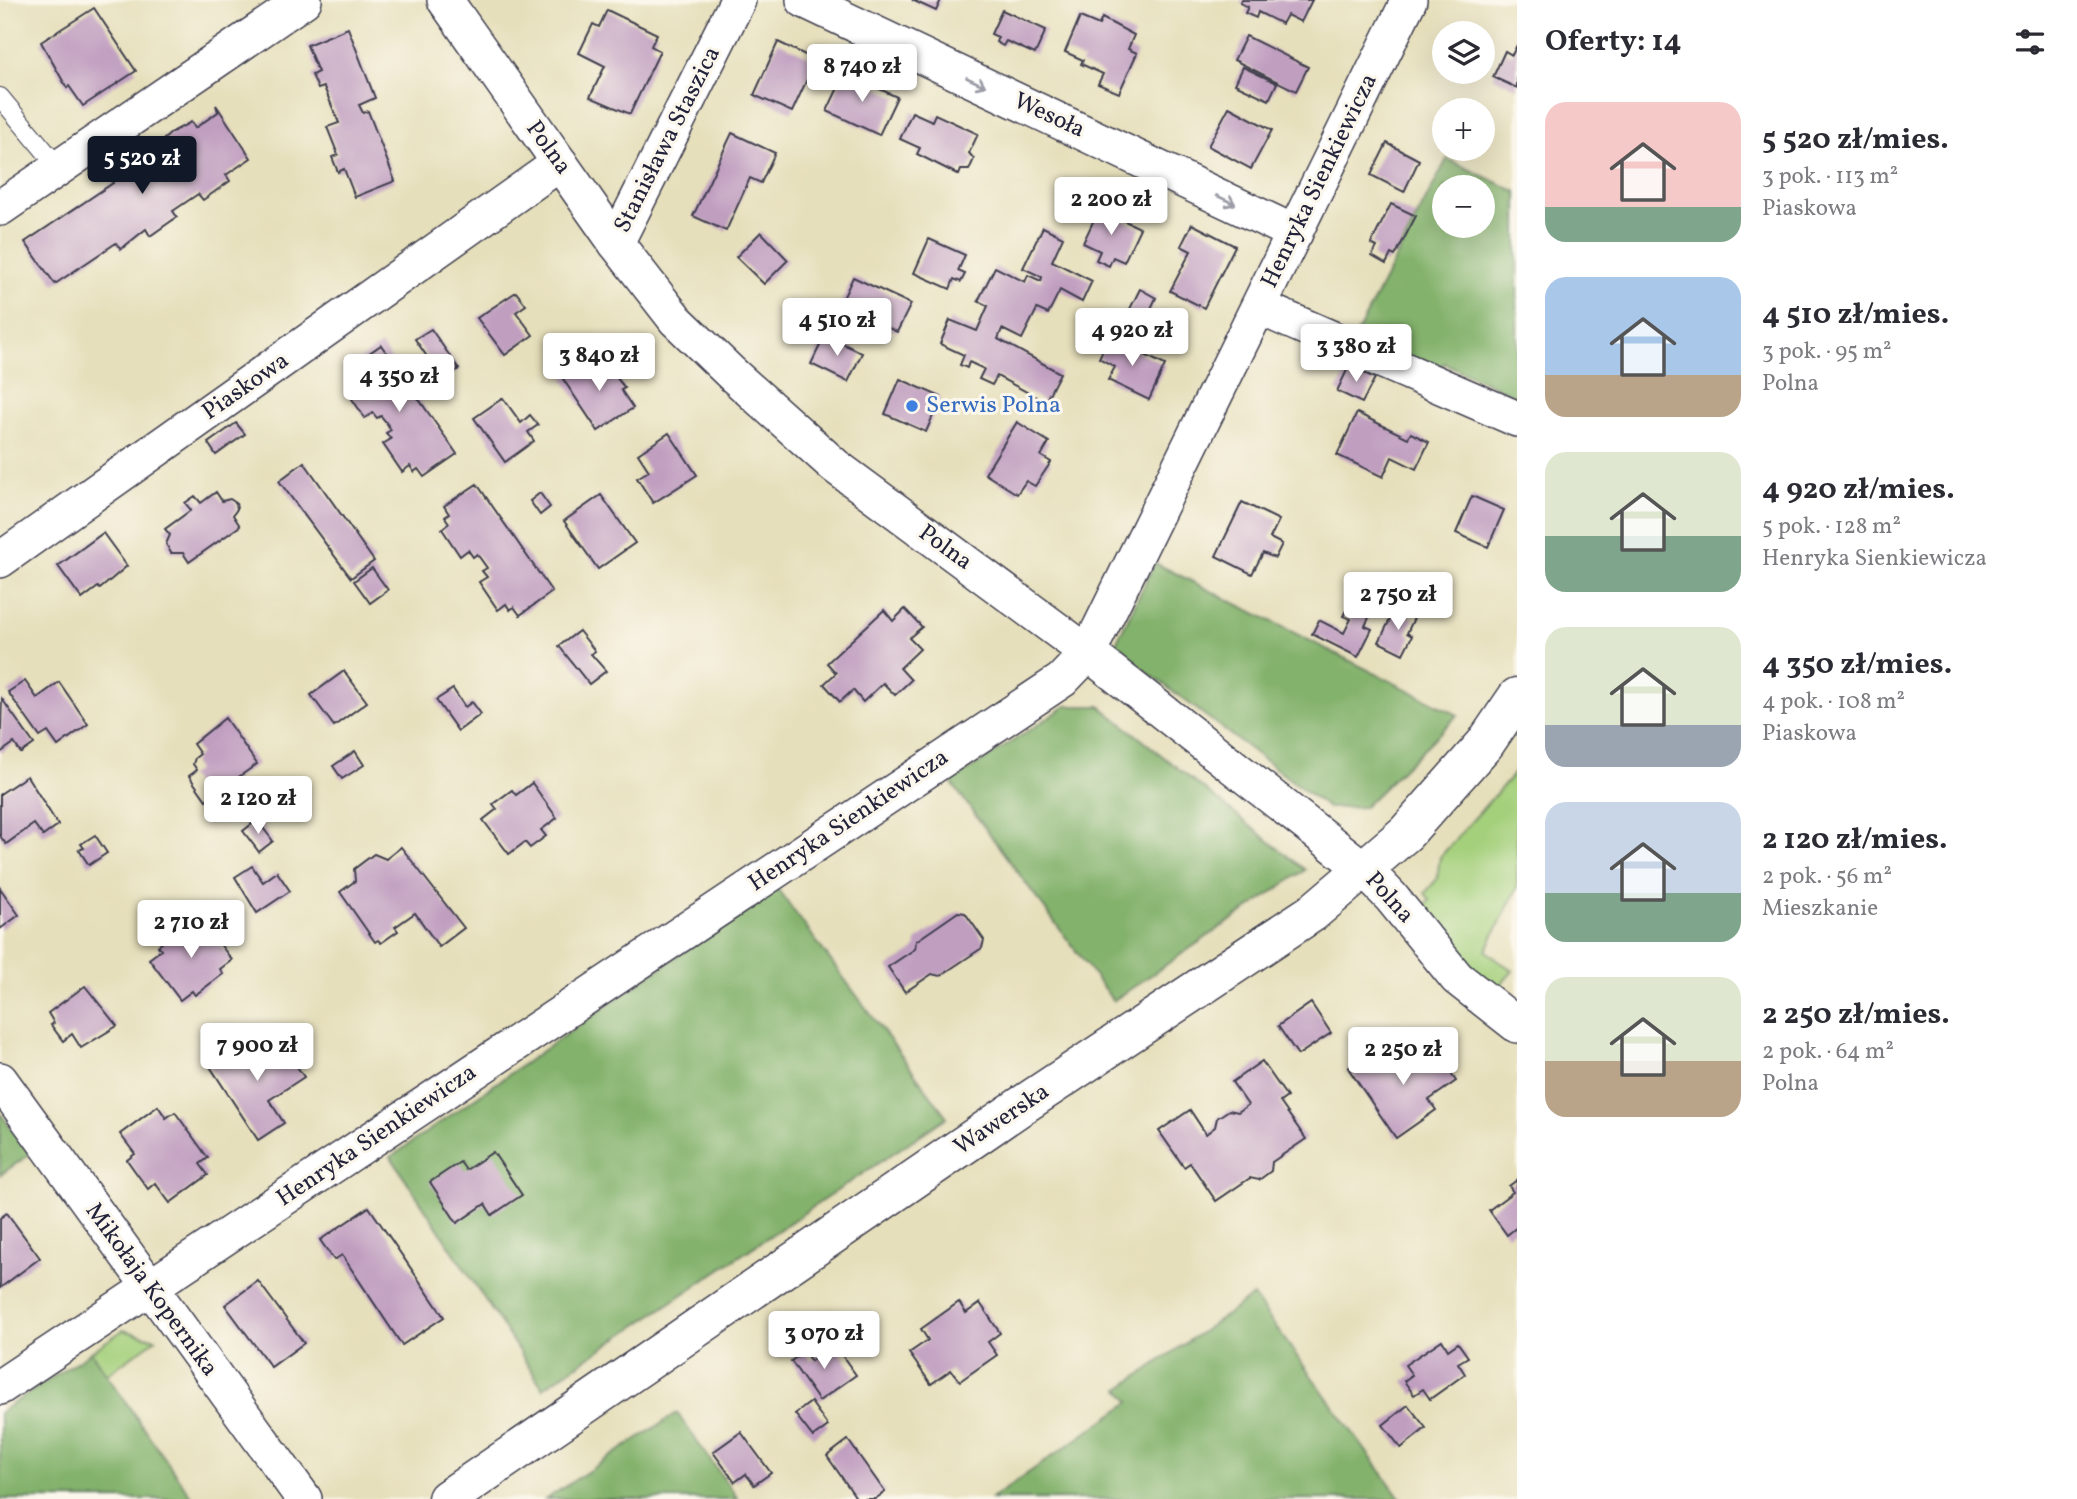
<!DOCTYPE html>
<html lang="pl">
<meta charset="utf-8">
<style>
:root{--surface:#fff;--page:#f7f7f7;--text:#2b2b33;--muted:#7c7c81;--accent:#111827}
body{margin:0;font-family:Vollkorn,serif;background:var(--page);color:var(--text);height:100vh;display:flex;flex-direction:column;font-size:26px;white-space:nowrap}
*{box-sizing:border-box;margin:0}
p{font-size:23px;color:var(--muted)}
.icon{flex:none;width:38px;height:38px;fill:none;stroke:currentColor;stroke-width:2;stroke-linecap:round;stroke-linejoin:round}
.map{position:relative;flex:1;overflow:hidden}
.drawer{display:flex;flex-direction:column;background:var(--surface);width:560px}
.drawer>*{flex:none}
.controls{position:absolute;left:1432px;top:21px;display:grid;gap:14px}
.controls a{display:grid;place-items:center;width:63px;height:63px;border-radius:50%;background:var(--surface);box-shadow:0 7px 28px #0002;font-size:35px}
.price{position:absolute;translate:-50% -60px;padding:0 16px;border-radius:7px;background:#fff;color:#222;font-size:23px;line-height:46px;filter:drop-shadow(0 2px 4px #0008)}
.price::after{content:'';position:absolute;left:50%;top:42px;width:21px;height:16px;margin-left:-10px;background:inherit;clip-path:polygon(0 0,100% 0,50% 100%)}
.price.active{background:var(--accent);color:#fff}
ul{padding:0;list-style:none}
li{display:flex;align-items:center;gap:21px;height:175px;padding:0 28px}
li span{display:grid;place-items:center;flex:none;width:196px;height:140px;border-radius:21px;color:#555}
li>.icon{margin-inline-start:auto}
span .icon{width:84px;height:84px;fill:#fffc;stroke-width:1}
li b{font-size:30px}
h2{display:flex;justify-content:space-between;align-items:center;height:84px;padding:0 28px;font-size:30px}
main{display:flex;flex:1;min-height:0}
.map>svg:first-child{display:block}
.green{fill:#a4d07c;stroke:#63795c;stroke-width:2}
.forest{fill:#83b26c;stroke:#526a54;stroke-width:2;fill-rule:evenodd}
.building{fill:#c09ec0}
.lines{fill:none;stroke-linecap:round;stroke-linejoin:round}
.service-casing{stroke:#3f3e4e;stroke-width:20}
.minor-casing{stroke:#3f3e4e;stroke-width:38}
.tertiary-casing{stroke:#3f3e4e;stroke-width:41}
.service{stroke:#fff;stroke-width:18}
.minor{stroke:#fff;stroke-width:35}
.tertiary{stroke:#fff;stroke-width:38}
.oneway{stroke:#9c9ca7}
.shop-dot{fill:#3f7fe0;stroke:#fbf7ec;stroke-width:2.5}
.labels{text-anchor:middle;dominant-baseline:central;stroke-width:6;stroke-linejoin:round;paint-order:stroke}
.street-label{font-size:24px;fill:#22223b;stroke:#fbf7ec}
.shop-label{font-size:24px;fill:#366cbe;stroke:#fbf7ec;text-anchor:start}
</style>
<main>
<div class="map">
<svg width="1517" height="1499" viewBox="0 0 1517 1499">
<rect width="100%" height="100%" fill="#fbf7ec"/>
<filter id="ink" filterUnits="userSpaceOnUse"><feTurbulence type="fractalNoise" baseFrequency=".0143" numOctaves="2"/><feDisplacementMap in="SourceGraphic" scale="14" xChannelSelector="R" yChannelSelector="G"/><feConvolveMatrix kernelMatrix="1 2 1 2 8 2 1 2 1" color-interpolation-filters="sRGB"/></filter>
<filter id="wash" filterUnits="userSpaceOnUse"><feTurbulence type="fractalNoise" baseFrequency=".00686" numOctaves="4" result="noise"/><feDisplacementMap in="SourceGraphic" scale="28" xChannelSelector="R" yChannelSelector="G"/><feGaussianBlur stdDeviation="1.57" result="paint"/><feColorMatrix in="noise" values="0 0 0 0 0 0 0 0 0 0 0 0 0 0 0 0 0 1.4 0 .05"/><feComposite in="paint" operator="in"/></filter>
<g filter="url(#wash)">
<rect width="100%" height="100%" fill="#e6dfbb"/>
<g class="green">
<polygon points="1517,770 1517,888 1486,951 1513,971 1498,988 1476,972 1420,909 1430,900 1425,893 1437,879 1440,857"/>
<polygon points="123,1330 156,1339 106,1375 91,1352"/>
</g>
<g class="forest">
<path d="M 1447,159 L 1517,192 L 1517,397 L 1444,363 L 1437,374 L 1355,337 ZM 1444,187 L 1482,187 L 1482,226 L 1444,226 Z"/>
<polygon points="1155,563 1458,715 1364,807 1328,808 1114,647"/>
<polygon points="1066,706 1100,706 1305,870 1113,1001 951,782"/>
<polygon points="776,887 947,1117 543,1388 391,1157"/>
<polygon points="0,1113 30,1154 0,1175"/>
<polygon points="1253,1296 1401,1499 991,1499 1130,1402 1120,1389"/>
<polygon points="91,1352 193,1499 0,1499 0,1412"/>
<polygon points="677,1413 738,1499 546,1499"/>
</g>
<g id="blocks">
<g class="building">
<polygon points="912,0 941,0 936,11"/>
<polygon points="1242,0 1312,0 1301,22 1287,15 1282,24 1258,12 1256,18 1245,13 1248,7 1240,3"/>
<polygon points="94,8 136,71 83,106 69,86 67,88 41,42"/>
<polygon points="607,10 657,34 651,46 660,51 630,114 590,97 605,66 579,53 593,24 599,27"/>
<polygon points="1002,10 1046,30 1035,54 1006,41 1003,46 996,42 998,37 991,34"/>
<polygon points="1080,17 1099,25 1102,18 1134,35 1128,49 1137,53 1119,93 1098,84 1103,74 1081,64 1083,60 1065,52"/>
<polygon points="348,28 375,98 359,105 363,113 368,111 395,181 355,197 344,169 338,172 332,157 338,155 327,127 339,123 324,87 318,89 312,75 318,72 307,45"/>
<polygon points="1246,36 1308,67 1296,91 1234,60"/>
<polygon points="778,42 816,60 792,112 754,95"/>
<polygon points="1517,45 1517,88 1493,77 1505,51 1512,55"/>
<polygon points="1243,67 1277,83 1269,100 1235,84"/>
<polygon points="845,73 897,97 879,135 827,111"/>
<polygon points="216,105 251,158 226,175 230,181 203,200 198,194 173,211 177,217 150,236 146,229 121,249 116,243 55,284 25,242 113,183 106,172 116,164 120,169 137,158 142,164 167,147 163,140 172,132 191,122 195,128 218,112"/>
<polygon points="1229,107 1272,130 1251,169 1208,146"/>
<polygon points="912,112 932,121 935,114 978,134 969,153 974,159 969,170 961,170 959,175 917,154 920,148 900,139"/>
<polygon points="732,133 775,153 761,183 750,178 726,231 693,216"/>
<polygon points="1387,143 1419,160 1404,192 1371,175"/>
<polygon points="1391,204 1416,216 1395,256 1391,254 1386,264 1372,256 1377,247 1371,244"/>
<polygon points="1099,209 1140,228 1124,262 1113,257 1109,266 1096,260 1100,251 1083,243"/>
<polygon points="1192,224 1235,246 1204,308 1170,291 1191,251 1181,246"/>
<polygon points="1043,227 1063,237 1052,261 1092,281 1082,302 1060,290 1048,314 1037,309 1022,339 1002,329 998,339 1060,373 1045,402 997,376 992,385 979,379 984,369 969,362 967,368 960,365 964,355 940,344 950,320 977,331 988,306 978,301 995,267 1025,282 1028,275 1041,281 1042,277 1023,268"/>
<polygon points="761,232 788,260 764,284 736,257"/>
<polygon points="929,239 965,255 958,271 965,274 961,282 954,279 950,289 914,273"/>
<polygon points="853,277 911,304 897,332 840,305"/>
<polygon points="1140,289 1156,298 1147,317 1153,320 1145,335 1123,323"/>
<polygon points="516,292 526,305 516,312 533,335 505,355 477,318"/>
<polygon points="431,329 459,369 443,380 415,339"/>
<polygon points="825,335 862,353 848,382 811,364"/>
<polygon points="1109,337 1165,365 1149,400 1108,380 1115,367 1099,358"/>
<polygon points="381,345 457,454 424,477 418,469 414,472 410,466 402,472 383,444 391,439 386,433 391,430 386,422 381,416 377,418 373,413 365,418 346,390 353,385 349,379 353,376 348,368"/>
<polygon points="599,356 625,388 621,390 633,408 598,431 563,379"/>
<polygon points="1349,366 1375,378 1362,403 1337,391"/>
<polygon points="900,379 941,397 926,432 885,414"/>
<polygon points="503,398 521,423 530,415 538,425 528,432 534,441 505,462 474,418"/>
<polygon points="1357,413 1408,438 1411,433 1429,442 1416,469 1392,457 1383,477 1337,455"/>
<polygon points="1017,422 1049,442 1041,456 1051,462 1035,486 1026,481 1017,494 985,474"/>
<polygon points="236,423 245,434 216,455 208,443"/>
<polygon points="669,433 697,475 653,503 637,478 649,471 638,454"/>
<polygon points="304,462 374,561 351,578 279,481"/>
<polygon points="477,484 552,592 520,615 514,607 510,610 506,604 498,610 479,582 487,577 482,571 487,568 477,554 473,557 468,550 460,556 442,529 449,523 445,517 449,514 444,506"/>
<polygon points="216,492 222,501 230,499 236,503 237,509 233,515 240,526 189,562 183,553 171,553 166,544 170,535 165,529 191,510 185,503 195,496 201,503"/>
<polygon points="540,493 550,507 540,515 530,501"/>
<polygon points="601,495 635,543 598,569 564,521"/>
<polygon points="1472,496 1504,510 1488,547 1456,533"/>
<polygon points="1242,502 1279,520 1270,538 1282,544 1275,558 1263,553 1252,574 1216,556"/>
<polygon points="103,533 127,566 100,589 98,587 82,599 58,566"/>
<polygon points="372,568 388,590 370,603 354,581"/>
<polygon points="1359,586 1388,600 1379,617 1371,613 1365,626 1372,629 1358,657 1312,634 1319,620 1344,633 1351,619 1343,616"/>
<polygon points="905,609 922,627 909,638 920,649 900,668 911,680 895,695 883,683 863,702 853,690 840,702 824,684 836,673 827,663 884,610 893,621"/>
<polygon points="1395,609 1414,618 1407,633 1412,636 1403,654 1379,642"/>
<polygon points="579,631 595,651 591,654 606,671 589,684 559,646"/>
<polygon points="344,671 367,702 334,726 311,695"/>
<polygon points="25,681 37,698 59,682 88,724 58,746 48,732 40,737 8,692"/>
<polygon points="453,689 465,707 472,702 481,714 458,731 436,700"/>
<polygon points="2,699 34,744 21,753 14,743 0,753"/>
<polygon points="225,718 257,764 206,800 189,776 197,770 193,764 195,758 200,754 193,744"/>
<polygon points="355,751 364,765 342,779 333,766"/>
<polygon points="27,776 58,825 43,836 34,824 6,844 0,836 0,794"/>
<polygon points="532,783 557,818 541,830 546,836 530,848 525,842 509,854 483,820 497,809 493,804 512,790 516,795"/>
<polygon points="257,820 273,841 259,852 243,831"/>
<polygon points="95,835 107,853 89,865 79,850 84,848 81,844"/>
<polygon points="401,847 464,928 439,947 415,913 395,927 398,931 381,943 378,940 375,942 340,892 355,881 354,869 374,854 386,859"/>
<polygon points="252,866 263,882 277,872 290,891 257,913 235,877"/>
<polygon points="0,888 19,915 0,929"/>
<polygon points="958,912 965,913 984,940 982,948 940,976 932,974 905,992 888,967 915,949 916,941"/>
<polygon points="201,919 232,960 220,969 223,974 195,995 192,991 180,1000 149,959 161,950 158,946 185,924 188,929"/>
<polygon points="85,986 117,1026 81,1048 72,1034 63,1041 51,1025 54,1023 48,1013"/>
<polygon points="1311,1003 1331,1033 1298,1055 1278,1026"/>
<polygon points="244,1041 256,1058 280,1042 304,1077 269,1100 284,1123 258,1140 209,1065"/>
<polygon points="1430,1044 1456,1081 1429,1100 1436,1110 1396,1138 1348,1068 1374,1050 1386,1068 1400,1059 1403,1063"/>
<polygon points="1262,1061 1287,1097 1280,1102 1306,1139 1272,1162 1271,1171 1259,1180 1250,1178 1216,1201 1190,1163 1184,1167 1159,1131 1190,1110 1206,1134 1215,1127 1217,1118 1229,1110 1238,1112 1248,1105 1232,1082"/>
<polygon points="158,1106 166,1118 175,1112 208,1158 200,1164 208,1175 170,1203 155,1183 148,1189 137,1174 127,1160 135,1154 120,1134"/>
<polygon points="493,1152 522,1195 492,1215 485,1204 457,1223 430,1182 460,1162 466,1170"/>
<polygon points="1517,1180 1517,1227 1507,1235 1489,1210 1513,1192 1509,1186"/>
<polygon points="369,1207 444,1317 402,1345 342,1255 334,1260 320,1240"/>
<polygon points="7,1213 40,1258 0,1288 0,1218"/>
<polygon points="258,1281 304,1343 271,1367 225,1305"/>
<polygon points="959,1302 966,1313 980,1303 1000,1333 988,1342 997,1355 960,1381 951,1370 931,1384 909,1353 928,1340 921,1329"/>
<polygon points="1442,1340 1448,1350 1458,1343 1468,1357 1458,1363 1465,1374 1430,1399 1423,1389 1414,1395 1404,1381 1412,1375 1405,1365"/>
<polygon points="834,1344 856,1375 819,1401 791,1361 804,1352 811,1361"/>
<polygon points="811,1402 828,1426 813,1437 795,1414"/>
<polygon points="1408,1405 1426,1428 1401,1448 1383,1425"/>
<polygon points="741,1432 771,1473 754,1485 746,1474 735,1482 713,1452"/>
<polygon points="848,1440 885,1492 875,1499 857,1499 827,1456"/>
</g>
</g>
</g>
<g filter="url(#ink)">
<use href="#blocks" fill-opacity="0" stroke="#3f3e4e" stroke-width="2"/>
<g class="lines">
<g class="service-casing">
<polyline id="service" points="0,97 59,168"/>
</g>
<g class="minor-casing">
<g id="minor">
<polyline points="445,0 616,243 676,320 731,373 835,466 1088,653 1365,870 1391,897 1457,978 1517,1025"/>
<polyline points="804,0 1295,233"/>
<polyline points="0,208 304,0"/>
<polyline points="616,243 738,0"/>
<polyline points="1259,307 1517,419"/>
<polyline points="0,560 560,163"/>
<polyline points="0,1080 304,1499"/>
<polyline points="0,1387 1062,680 1088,653 1409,0"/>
</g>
</g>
<g class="tertiary-casing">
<polyline id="tertiary" points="447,1499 1021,1106 1312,913 1406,833 1485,744 1517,697"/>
</g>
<use href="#service" class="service"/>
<use href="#minor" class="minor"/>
<use href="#tertiary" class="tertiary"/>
</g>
<defs><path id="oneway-shaft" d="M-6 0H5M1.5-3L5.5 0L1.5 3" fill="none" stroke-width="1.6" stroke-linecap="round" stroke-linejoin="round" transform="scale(1.75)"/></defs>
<g class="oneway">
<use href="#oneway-shaft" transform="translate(976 82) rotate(25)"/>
<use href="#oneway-shaft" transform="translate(1226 200) rotate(25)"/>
</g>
</g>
<circle class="shop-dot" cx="912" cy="406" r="7"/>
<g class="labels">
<g class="street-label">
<text transform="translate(1049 116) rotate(25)">Wesoła</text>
<text transform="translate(668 140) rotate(-63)">Stanisława Staszica</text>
<text transform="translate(548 148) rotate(54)">Polna</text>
<text transform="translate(1320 181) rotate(-64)">Henryka Sienkiewicza</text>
<text transform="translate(246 387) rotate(-35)">Piaskowa</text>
<text transform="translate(945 548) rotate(36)">Polna</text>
<text transform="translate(849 821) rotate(-34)">Henryka Sienkiewicza</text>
<text transform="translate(1389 898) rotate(48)">Polna</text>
<text transform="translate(1002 1120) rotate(-34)">Wawerska</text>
<text transform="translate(377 1136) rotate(-34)">Henryka Sienkiewicza</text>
<text transform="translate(151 1290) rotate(54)">Mikołaja Kopernika</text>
</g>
<g class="shop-label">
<text x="926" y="406">Serwis Polna</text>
</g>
</g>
</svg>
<div class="controls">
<a><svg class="icon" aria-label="layers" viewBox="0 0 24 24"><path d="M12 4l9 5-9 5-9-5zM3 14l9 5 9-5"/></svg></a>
<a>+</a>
<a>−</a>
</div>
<b class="price" style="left:862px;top:104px">8 740 zł</b>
<b class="price active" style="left:142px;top:196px">5 520 zł</b>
<b class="price" style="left:1111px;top:237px">2 200 zł</b>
<b class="price" style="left:837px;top:358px">4 510 zł</b>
<b class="price" style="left:1132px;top:368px">4 920 zł</b>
<b class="price" style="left:1356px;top:384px">3 380 zł</b>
<b class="price" style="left:599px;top:393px">3 840 zł</b>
<b class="price" style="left:399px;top:414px">4 350 zł</b>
<b class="price" style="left:1398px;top:632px">2 750 zł</b>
<b class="price" style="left:258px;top:836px">2 120 zł</b>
<b class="price" style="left:191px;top:960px">2 710 zł</b>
<b class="price" style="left:257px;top:1083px">7 900 zł</b>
<b class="price" style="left:1403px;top:1087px">2 250 zł</b>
<b class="price" style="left:824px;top:1371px">3 070 zł</b>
</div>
<section class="drawer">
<h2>Oferty: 14<svg class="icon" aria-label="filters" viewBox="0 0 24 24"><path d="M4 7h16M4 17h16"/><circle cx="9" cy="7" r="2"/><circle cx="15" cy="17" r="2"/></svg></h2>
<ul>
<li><span style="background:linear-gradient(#f6c9c9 75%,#7fa58c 0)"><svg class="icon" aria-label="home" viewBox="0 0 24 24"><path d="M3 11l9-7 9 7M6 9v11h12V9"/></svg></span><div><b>5 520 zł/mies.</b><p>3 pok. · 113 m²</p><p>Piaskowa</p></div></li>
<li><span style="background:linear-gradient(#a9c7e8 70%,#b9a48a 0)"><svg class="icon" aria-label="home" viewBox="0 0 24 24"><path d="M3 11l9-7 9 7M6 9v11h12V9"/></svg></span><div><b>4 510 zł/mies.</b><p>3 pok. · 95 m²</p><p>Polna</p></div></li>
<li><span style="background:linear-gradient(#dfe7d0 60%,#7fa58c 0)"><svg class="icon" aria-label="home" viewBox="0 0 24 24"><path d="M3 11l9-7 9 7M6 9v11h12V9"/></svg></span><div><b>4 920 zł/mies.</b><p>5 pok. · 128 m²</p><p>Henryka Sienkiewicza</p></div></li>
<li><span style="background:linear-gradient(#dfe7d0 70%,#9aa5b1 0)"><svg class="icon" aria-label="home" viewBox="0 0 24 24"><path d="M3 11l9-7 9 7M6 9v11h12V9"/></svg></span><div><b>4 350 zł/mies.</b><p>4 pok. · 108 m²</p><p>Piaskowa</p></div></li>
<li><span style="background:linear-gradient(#c9d6e8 65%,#7fa58c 0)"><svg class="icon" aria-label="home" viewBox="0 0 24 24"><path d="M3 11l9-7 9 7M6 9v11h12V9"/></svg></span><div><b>2 120 zł/mies.</b><p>2 pok. · 56 m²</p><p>Mieszkanie</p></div></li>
<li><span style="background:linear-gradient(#dfe7d0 60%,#b9a48a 0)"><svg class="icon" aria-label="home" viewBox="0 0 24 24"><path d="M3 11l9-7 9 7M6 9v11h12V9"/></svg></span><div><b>2 250 zł/mies.</b><p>2 pok. · 64 m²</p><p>Polna</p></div></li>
</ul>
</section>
</main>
